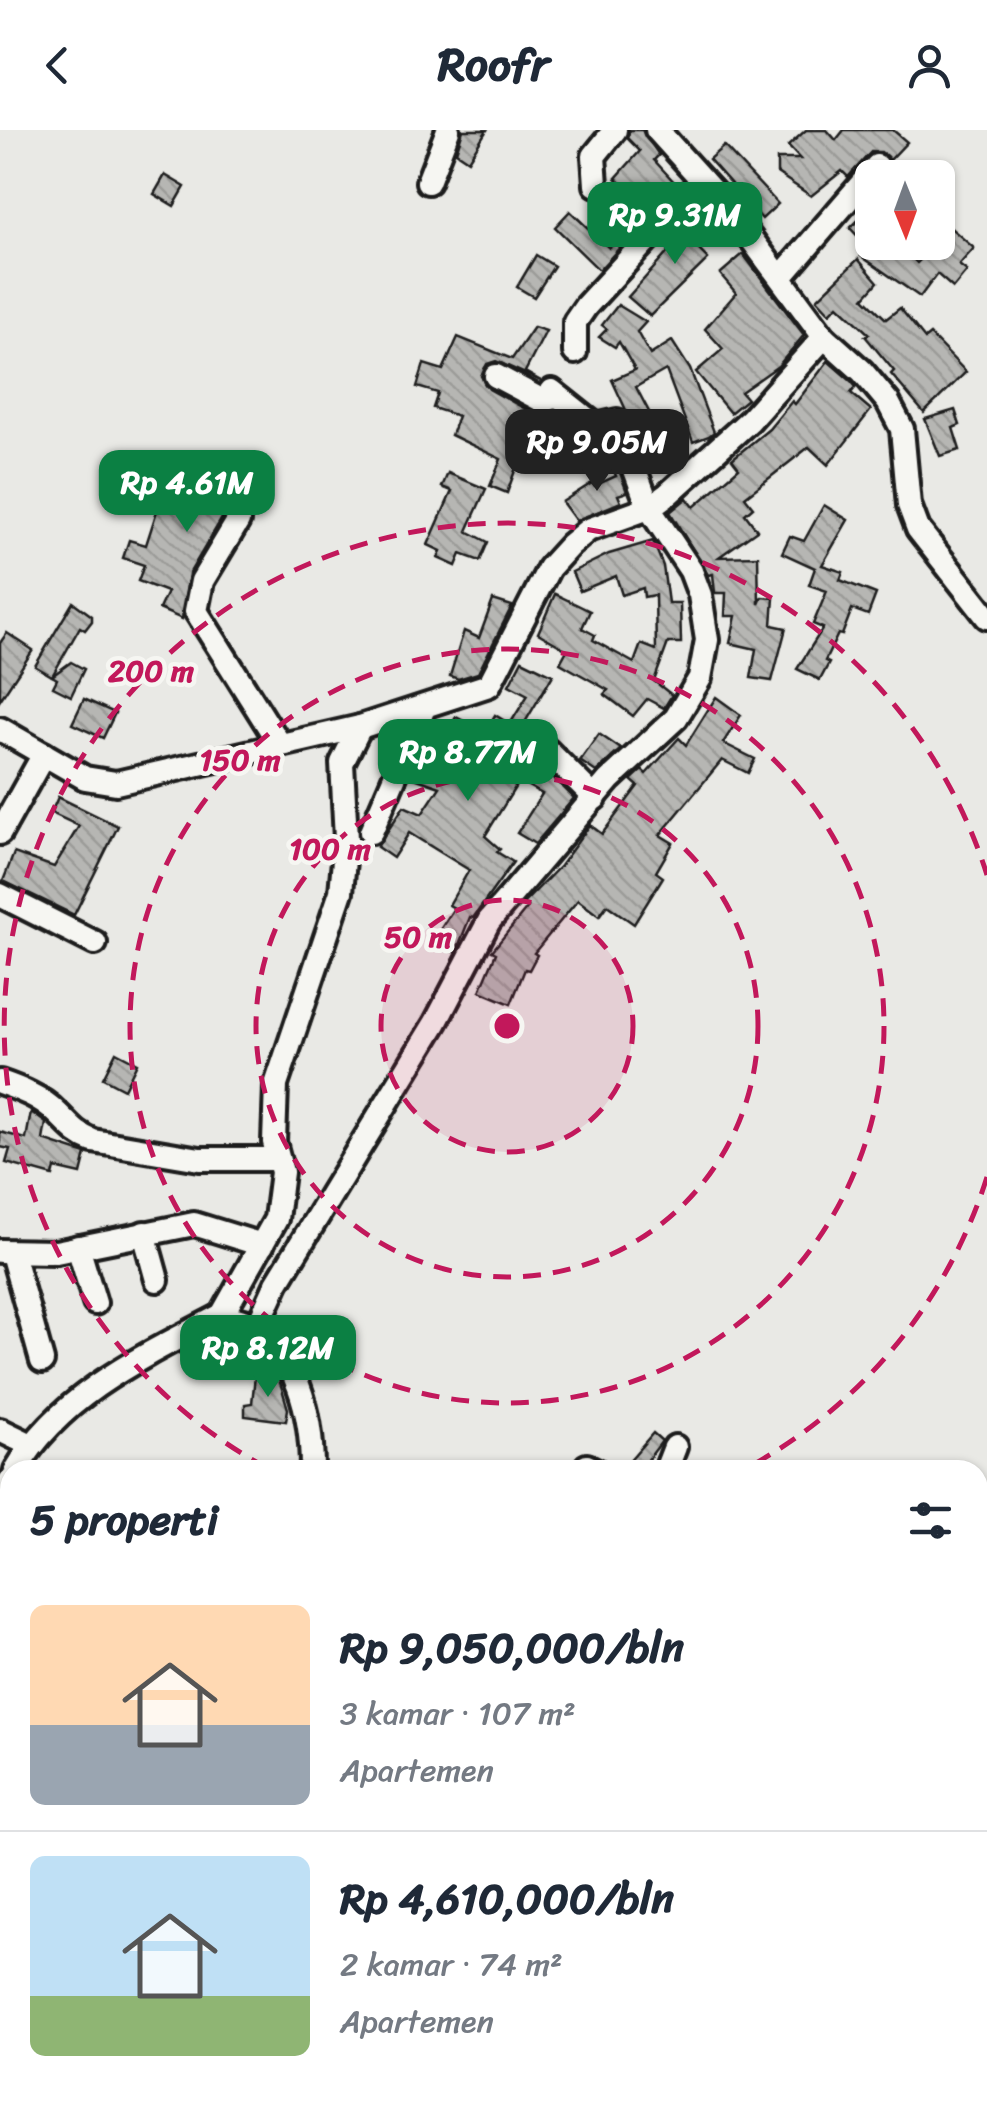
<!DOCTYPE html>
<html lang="id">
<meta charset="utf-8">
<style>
:root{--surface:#fff;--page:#f2f2f3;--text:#1f2937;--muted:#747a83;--line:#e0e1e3;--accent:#0b8043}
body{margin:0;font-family:Sriracha,sans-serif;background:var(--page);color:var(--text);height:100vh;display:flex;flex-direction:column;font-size:38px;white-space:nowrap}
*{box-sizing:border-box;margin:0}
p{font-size:32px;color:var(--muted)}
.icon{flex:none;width:55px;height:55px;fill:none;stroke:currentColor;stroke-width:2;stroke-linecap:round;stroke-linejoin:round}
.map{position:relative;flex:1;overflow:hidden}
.panel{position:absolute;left:0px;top:1330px;width:988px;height:642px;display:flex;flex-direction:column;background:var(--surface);border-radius:30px 30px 0 0;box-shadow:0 2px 8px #0004}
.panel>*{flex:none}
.needle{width:65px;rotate:179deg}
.controls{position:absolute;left:855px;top:30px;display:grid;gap:20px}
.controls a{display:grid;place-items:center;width:100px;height:100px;border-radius:15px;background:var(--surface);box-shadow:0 2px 8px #0004;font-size:50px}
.price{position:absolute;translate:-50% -85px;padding:0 22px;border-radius:20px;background:var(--accent);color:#fff;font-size:32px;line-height:65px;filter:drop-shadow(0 2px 5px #0008)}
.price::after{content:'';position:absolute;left:50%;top:60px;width:30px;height:22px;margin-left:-15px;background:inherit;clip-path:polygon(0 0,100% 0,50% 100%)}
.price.active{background:#222;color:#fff}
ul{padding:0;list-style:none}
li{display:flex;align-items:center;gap:30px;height:250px;padding:0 30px}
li+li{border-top:2px solid var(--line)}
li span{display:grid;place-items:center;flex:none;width:280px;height:200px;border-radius:15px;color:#555}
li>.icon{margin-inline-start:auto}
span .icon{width:120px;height:120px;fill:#fffc;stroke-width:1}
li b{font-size:42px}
h2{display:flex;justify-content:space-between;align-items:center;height:120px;padding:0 30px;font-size:42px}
header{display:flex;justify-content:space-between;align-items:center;height:130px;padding:0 30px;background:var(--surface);font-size:45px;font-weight:800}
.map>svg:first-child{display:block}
.building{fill:url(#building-back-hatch);stroke:#1c1c1c;stroke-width:2.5}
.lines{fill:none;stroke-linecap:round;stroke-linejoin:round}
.minor-casing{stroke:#1c1c1c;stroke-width:30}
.minor{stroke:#f6f6f2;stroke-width:22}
.ring{fill:none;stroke:#c2185b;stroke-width:5;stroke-dasharray:18 12}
.centre{fill:#c2185b;stroke:#f6f6f2;stroke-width:5}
.ring-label{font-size:30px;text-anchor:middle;font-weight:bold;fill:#c2185b;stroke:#f6f6f2;stroke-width:9;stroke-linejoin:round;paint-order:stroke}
</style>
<header><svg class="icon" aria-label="back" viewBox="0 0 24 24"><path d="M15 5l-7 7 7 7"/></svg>Roofr<svg class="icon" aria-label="person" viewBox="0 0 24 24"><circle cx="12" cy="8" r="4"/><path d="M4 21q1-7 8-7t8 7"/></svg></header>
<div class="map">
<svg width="987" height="1972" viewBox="0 0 987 1972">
<defs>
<pattern id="building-back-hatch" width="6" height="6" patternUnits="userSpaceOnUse" patternTransform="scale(2.5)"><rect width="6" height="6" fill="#b6b6b3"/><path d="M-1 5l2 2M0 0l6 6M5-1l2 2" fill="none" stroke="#9c9c99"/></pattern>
</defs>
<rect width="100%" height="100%" fill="#e9e9e5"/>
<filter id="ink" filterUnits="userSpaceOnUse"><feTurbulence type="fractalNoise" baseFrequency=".01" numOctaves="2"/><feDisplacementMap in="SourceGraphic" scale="20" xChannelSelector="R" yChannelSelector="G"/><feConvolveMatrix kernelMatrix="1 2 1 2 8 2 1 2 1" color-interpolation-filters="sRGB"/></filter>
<g filter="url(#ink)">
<g class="building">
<polygon points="463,0 487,0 468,30 456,22"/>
<polygon points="630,0 642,0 659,25 654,30 677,55 652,82 616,48 640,21 627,8"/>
<polygon points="806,0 827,0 836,10 844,0 893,0 907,12 890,30 881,22 871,22 848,47 842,41 811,66 777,43 777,29 800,29 788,16"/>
<polygon points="724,16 778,74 762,89 709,29"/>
<polygon points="165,45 185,57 174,76 154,64"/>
<polygon points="872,77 872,115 896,112 917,133 938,112 938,87 974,118 959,135 967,141 953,158 937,144 920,167 861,126 869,118 850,98"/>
<polygon points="570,81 609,118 647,82 650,85 599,140 555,97"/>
<polygon points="703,83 720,100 699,120 708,129 650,186 628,167"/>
<polygon points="743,124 804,205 778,236 741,262 747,269 730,283 696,242 723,219 705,199 736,163 720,144"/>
<polygon points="536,125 554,136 534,167 517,157"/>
<polygon points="858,129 878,152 864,168 886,189 900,178 925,209 930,205 966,242 924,283 891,244 894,241 865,206 869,204 838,175 830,183 817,169"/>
<polygon points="618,175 646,192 637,202 650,225 672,211 690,239 714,302 709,306 693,312 666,240 636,257 659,301 640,310 612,250 635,240 619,212 615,217 599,207 607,199 602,195"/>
<polygon points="534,197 546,201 525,242 541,251 496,231 487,234 481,246 489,259 545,290 526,339 517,335 507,363 490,356 501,329 451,305 458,286 433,278 438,263 417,257 424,234 443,240 458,207 512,229"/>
<polygon points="828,231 851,251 856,257 851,263 871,280 828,335 809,317 745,367 753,377 745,384 757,400 719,427 758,426 759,474 762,467 774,468 772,495 786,498 772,551 751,548 756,519 730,513 736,486 725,486 726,463 715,463 713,444 708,445 670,382 687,368 694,377 739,338 732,329 769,299 792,271 795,274"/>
<polygon points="955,280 960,295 953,298 960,320 940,326 925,289"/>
<polygon points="610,315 627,362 618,365 621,372 576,391 562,372 592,353 594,356 616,346 605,317"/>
<polygon points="243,334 265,344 251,380 235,373 225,383 189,444 182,489 159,479 167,462 138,451 144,435 123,428 129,410 146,415 164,359 206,375 219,347 237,350"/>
<polygon points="448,343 486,359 467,401 488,412 480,431 461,424 456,436 438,428 441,421 428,415 452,361 442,357"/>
<polygon points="824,375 848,390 822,435 843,442 840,450 876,464 868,485 852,479 842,505 838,504 825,531 829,533 820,550 797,539 823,498 813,494 827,461 809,455 815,438 782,423 790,406 804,411"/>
<polygon points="653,411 663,436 668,473 680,473 681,513 668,513 654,551 672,565 664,578 647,569 633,586 604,564 608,560 560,533 567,520 538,503 555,464 590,481 582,498 595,505 593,510 634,533 641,514 656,520 655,465 644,467 643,458 622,465 616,446 580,461 572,442 609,424"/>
<polygon points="493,470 512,476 478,543 458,549 450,546 464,501 479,508"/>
<polygon points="73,472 92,486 92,491 85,500 80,497 52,546 35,536"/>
<polygon points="7,503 33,520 0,570 0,513"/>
<polygon points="522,530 553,545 495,643 516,656 485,706 500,719 497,722 513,732 473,788 470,787 456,822 429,817 454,778 449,775 469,740 409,703 393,728 377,717 404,676 422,684 440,657 411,647 423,620 435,624 456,587 485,602 495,585 510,594 528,565 509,555"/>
<polygon points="71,532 84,539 71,566 53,557 57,549 52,546"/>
<polygon points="716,567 741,585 723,613 755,629 748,643 722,630 660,705 673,713 656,742 663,747 634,794 607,775 599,786 578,770 534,823 537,825 529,840 525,839 511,874 480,861 496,823 492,821 528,777 523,774 560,736 590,695 602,704 638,656 631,650 642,640 646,644 679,608 686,615"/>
<polygon points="84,569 115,583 103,608 72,594"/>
<polygon points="599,604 621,619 596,642 580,631"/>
<polygon points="534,628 574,668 535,714 517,703 542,664 521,652"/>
<polygon points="58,667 118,696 74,785 3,751 14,723 54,737 79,696 51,683"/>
<polygon points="116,922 137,933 124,959 103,948"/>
<polygon points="31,982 46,993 43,1010 86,1024 81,1044 55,1038 53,1046 6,1033 10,1019 0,1017 0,1002 26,1009"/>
<polygon points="255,1246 279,1249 288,1279 286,1291 245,1286 245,1274 252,1273"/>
<polygon points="653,1303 662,1311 640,1340 621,1340"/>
</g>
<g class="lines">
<g class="minor-casing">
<g id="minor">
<polyline points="657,0 732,83 824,207 862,241 888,272 902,299 909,375 918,399 987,487"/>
<polyline points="428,52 448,0"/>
<polyline points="596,55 594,26 615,0"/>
<polyline points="781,147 877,36"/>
<polyline points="575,222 575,192 586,176 702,50"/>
<polyline points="238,391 202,451 196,481 279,613"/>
<polyline points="360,597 342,633 346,709 341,762 276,955 274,1012 282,1042 276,1089 222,1185 258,1195 277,1153 436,892 489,791 609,650 676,588 700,548 707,510 700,465 691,441 649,378 617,291 596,296 552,261 545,272 496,246"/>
<polyline points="0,599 85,648 116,653 360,597 489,555 549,438 570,415 588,400 649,378 668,364 750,290 824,207"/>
<polyline points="547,620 595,668"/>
<polyline points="371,702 424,578"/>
<polyline points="0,703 44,624"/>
<polyline points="0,765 95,813"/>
<path d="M 0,952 C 20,959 41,967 56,982 C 70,995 75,1004 93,1011 L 200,1029 L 277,1029"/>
<polyline points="144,1103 157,1150"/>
<polyline points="78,1117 95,1173"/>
<polyline points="0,1121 56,1122 194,1094 262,1115"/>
<polyline points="12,1123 42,1231"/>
<path d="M 258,1195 C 299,1233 312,1285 312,1340"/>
<polyline points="0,1300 31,1315"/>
<polyline points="587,1336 595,1340"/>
<path d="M 16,1340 C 61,1263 146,1225 222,1185"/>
<polyline points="666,1340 675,1317"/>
<polyline points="0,1372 10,1351"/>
<polyline points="0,1595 10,1588"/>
<polyline points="881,1962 897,1972"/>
</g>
</g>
<use href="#minor" class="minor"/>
</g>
</g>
<circle cx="507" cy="896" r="126" fill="#c2185b" fill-opacity=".12"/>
<g class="ring">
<circle cx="507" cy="896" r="126"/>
<circle cx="507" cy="896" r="251"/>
<circle cx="507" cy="896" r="377"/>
<path d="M987 1047A503 503 0 0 1 747 1338M267 1338A503 503 0 1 1 987 745"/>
</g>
<circle cx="507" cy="896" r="15" class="centre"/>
<g class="ring-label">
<text x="151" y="551">200 m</text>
<text x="240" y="640">150 m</text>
<text x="330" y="729">100 m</text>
<text x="418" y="817">50 m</text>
</g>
</svg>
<div class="controls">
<a><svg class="needle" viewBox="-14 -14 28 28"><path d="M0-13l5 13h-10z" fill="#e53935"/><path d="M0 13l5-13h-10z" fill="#747a83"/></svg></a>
</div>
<b class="price" style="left:675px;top:137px">Rp 9.31M</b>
<b class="price active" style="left:597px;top:364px">Rp 9.05M</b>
<b class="price" style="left:187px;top:405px">Rp 4.61M</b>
<b class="price" style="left:468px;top:674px">Rp 8.77M</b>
<b class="price" style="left:268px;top:1270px">Rp 8.12M</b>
<section class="panel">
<h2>5 properti<svg class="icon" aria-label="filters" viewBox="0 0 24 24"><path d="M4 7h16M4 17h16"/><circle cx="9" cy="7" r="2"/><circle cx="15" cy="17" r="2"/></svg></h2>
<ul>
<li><span style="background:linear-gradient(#ffd9b3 60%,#9aa5b1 0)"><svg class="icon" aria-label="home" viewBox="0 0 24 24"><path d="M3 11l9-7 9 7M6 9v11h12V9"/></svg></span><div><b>Rp 9,050,000/bln</b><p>3 kamar · 107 m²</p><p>Apartemen</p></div></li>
<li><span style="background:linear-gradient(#bfe0f5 70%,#8fb573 0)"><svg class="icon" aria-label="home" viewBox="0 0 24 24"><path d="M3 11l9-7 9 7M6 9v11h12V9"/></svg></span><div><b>Rp 4,610,000/bln</b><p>2 kamar · 74 m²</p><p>Apartemen</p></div></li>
</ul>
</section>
</div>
